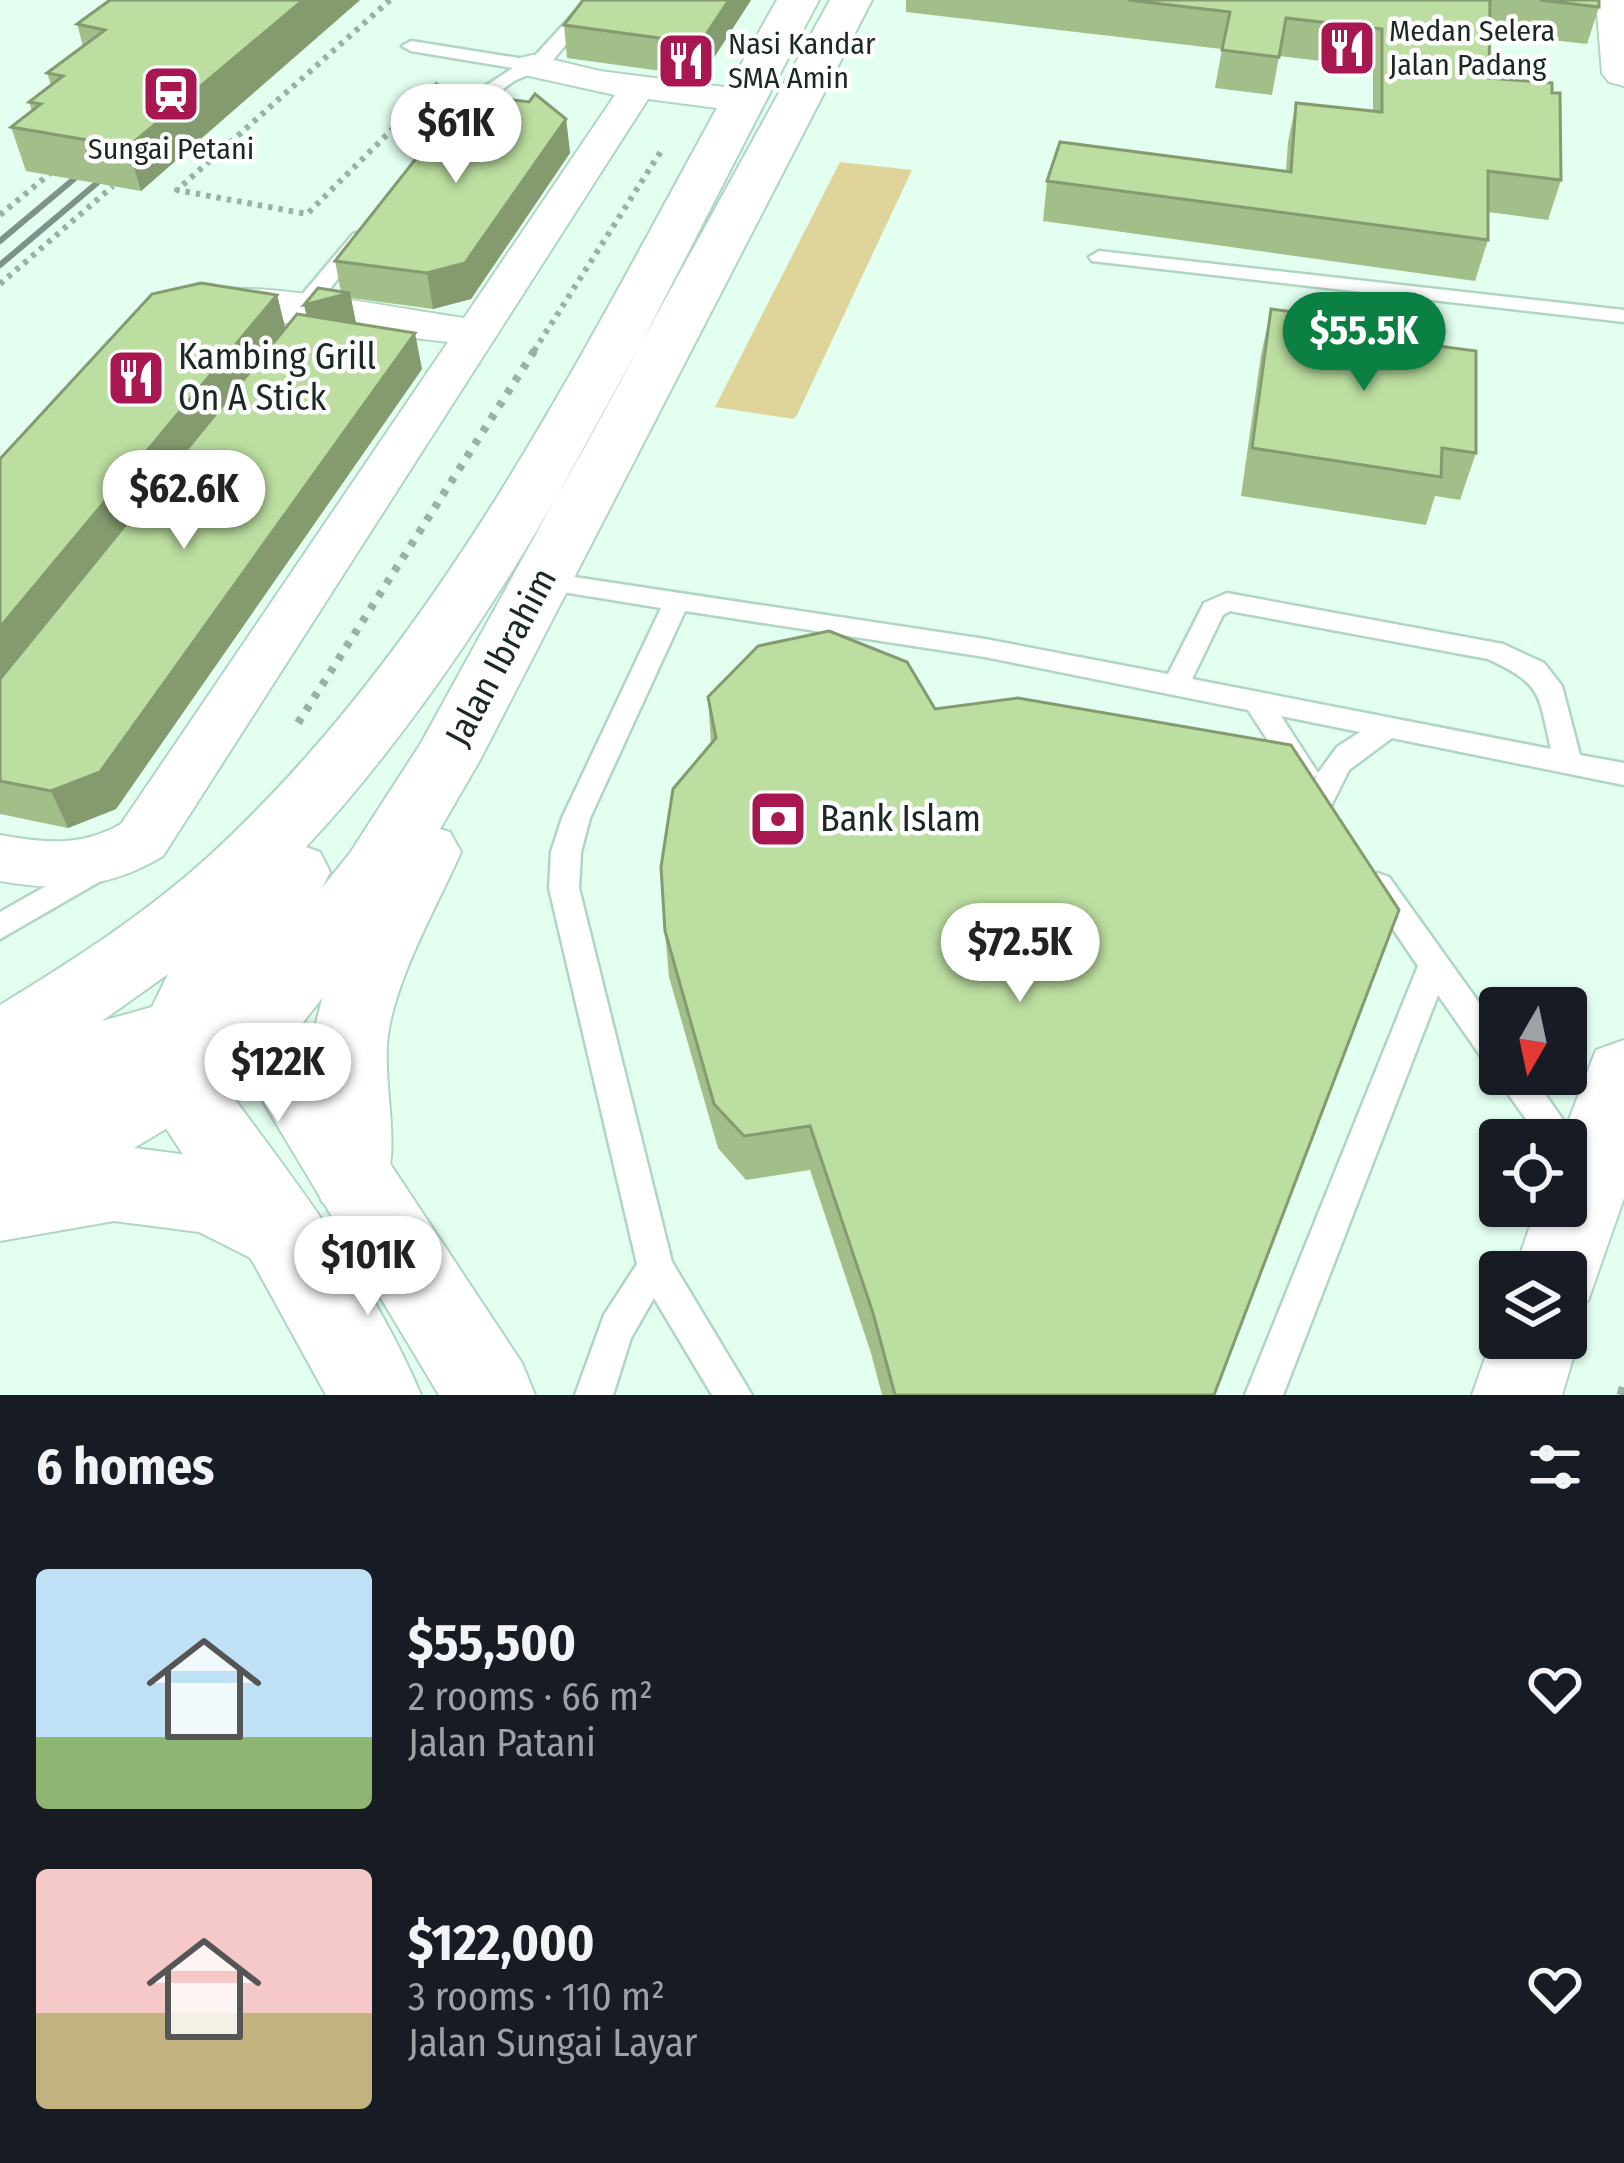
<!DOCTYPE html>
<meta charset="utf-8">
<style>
:root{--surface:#171b24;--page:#242831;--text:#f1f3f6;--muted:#9ea1a6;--accent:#0b8043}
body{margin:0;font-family:"Fira Sans Condensed",sans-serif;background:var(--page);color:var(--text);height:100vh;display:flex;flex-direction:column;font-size:45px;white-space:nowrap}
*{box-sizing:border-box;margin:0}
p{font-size:39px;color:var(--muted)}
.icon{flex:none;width:66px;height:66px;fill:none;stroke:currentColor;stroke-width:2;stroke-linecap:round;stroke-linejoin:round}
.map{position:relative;height:1395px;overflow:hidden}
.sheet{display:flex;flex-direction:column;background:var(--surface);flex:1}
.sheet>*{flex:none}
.needle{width:78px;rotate:189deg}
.tools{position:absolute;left:1479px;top:987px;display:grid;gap:24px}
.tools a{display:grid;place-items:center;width:108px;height:108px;border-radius:12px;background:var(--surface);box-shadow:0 3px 9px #0004;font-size:60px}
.price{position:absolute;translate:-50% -102px;padding:0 27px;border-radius:42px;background:#fff;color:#222;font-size:39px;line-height:78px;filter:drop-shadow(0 3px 6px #0008)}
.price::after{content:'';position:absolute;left:50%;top:72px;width:36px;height:27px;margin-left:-18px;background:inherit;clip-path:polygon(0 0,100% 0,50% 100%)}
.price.active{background:var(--accent);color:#fff}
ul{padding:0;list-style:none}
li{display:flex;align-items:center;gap:36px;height:300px;padding:0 36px}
li span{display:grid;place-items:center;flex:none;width:336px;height:240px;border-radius:12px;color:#555}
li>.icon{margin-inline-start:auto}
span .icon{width:144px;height:144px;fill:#fffc;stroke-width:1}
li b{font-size:51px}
h2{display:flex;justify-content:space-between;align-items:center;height:144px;padding:0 36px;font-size:51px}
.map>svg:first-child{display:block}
.green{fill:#dfd59a}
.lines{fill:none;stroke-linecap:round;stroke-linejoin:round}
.service-casing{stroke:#b1d5c3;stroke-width:5}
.minor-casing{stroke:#b1d5c3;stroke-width:4}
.secondary-casing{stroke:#b1d5c3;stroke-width:4}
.primary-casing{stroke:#b1d5c3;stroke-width:4}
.path-far2{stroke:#9ab1a5;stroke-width:6;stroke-dasharray:4.5 6;stroke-linecap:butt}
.path-far1{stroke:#9ab1a5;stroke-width:8;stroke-dasharray:6 9;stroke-linecap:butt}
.path{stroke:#9ab1a5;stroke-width:9;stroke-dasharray:8 10;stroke-linecap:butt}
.service{fill:#fff;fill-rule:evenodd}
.minor{fill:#fff;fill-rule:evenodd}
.secondary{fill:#fff;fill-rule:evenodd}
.primary{fill:#fff;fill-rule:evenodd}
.rail{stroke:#7d9388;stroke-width:6}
.wall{fill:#a2bf8a}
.shaded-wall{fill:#849b70}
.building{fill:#bcdea0;stroke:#849b70;stroke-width:3}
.labels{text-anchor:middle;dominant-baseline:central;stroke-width:9;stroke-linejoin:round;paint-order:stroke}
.far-poi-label{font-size:30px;fill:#1b2923;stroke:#fff;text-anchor:start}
.poi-label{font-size:36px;fill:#1b2923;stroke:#fff;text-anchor:start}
.street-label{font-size:36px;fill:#1b2923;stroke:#fff}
</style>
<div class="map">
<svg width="1624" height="1395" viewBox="0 0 1624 1395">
<rect width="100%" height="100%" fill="#e2fff0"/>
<polygon class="green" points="840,162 912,170 797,415 794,419 715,407"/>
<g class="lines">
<g class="service-casing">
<g id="service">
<polygon points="586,0 603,0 548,66 514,81 476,109 464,124 448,120 462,101 513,68 411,51 402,46 411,41 531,60"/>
<polygon points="360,232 370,238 367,242 310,314 294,314 294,304 353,234"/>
<polygon points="1099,251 1624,310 1624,322 1092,261 1089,257"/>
<path d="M 541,572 L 985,639 L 1168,674 L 1204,603 L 1227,593 L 1503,644 L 1544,663 L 1562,686 L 1580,755 L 1624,763 L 1624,785 L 1392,738 L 1349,770 L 1331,806 L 1311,806 L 1307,798 L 1317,775 L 1304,784 L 1294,780 L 1248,710 L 985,657 L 685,611 L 590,818 L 581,852 L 579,888 L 672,1262 L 752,1395 L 712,1395 L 654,1298 L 631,1338 L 613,1395 L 575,1395 L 604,1315 L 637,1264 L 549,888 L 551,852 L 562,818 L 661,608 L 532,587 L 528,581 L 532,575 ZM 1230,611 L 1488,659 C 1543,685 1538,693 1551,749 L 1192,679 L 1223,615 ZM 1281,716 L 1360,732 L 1337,747 L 1318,773 Z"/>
<polygon points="101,855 111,859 116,867 111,875 0,939 0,912"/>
<polygon points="1378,873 1389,877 1500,1032 1500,1074 1531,1074 1577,1140 1566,1153 1566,1140 1541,1140 1501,1084 1497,1071 1489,1068 1438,995 1283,1395 1245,1395 1418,966 1363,885 1367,877"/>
</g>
</g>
<g class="minor-casing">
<path id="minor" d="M 533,55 L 600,71 L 740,89 L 753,92 L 758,100 L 753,108 L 740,111 L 648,99 L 163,856 C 110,888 59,892 0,881 L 0,835 C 44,843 82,847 121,824 L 448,342 L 208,314 L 193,310 L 187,301 L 193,292 C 251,278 398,309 464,318 L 615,95 L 520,74 L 515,66 L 520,58 Z"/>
</g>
<g class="secondary-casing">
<g id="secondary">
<polygon points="1596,0 1624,0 1624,86 1609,82 1602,73"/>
<polygon points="256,992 283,1002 522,1363 535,1395 439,1395 217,1025 229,1002"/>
<polygon points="1624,1040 1624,1198 1588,1301 1567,1309 1579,1338 1562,1395 1472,1395 1500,1316 1500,1338 1566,1338 1566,1272 1514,1272 1537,1206 1566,1206 1566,1140 1561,1140 1596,1050"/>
<path d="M 176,1047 L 204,1058 C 282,1164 370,1273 421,1395 L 326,1395 L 254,1264 L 136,1082 L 148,1058 Z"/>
</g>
</g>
<g class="primary-casing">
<path id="primary" d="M 777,0 L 819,0 C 663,289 531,604 306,847 L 320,852 L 330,872 L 322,888 L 350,853 L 421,743 L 830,0 L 872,0 L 480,760 L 440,829 L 450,832 L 461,852 C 437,907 391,985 387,1045 C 384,1098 403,1152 380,1202 L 351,1213 L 322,1202 C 297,1147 305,1053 323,997 L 283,1048 L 204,1106 L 134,1148 L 212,1158 L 242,1169 L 314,1208 L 327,1236 L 314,1264 L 284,1275 L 199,1232 L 114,1221 L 0,1241 L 0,1005 C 72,961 144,915 207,858 C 463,624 608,296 777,0 ZM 168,974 L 152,1007 L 102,1021 Z"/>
</g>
<g class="path-far2">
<polyline points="390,0 177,190 307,214 441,81"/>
<polyline points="0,215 54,170"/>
<polyline points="0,284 113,186"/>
<polyline points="534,351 663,148"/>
</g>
<polyline class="path-far1" points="298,723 536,348"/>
<polyline class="path" points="1621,1395 1624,1385"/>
<use href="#service" class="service"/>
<use href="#minor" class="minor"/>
<use href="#secondary" class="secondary"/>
<use href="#primary" class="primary"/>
<g class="rail">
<polyline points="0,241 74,179"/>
<polyline points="0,265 97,183"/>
</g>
</g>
<g class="wall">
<polygon points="110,0 360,0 141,191 26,171 11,127 32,111 29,102 51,85 47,73 83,46 77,24"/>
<polygon points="583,0 751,0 706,70 690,75 567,58 564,25"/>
<polygon points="906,0 1599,0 1599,7 1587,44 1490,33 1489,78 1552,93 1561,180 1548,220 1488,212 1488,240 1475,281 1043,221 1047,181 1286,171 1288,142 1296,103 1373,111 1373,67 1279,56 1272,95 1215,88 1222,49 906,12"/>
<polygon points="566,119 570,153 471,299 433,309 351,298 356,323 422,369 116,809 68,828 0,814 0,459 277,295 285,328 307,316 304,305 341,292 335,261"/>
<polygon points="1271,309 1423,344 1476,453 1460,500 1435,496 1426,525 1241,496 1261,355"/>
<polygon points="708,697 1214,1395 882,1395 871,1353 810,1170 746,1180 718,1148 669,977 665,931 711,744"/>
</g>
<g class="shaded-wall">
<polygon points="303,0 360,0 141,191 128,147"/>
<polygon points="729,0 751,0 706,70 690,75 688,42"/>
<polygon points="566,119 570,153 471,299 433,309 427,273"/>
<polygon points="350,293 357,329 313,341 304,305"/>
<polygon points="277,295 286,331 0,685 0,627"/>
<polygon points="415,333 422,369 116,809 68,828 51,791"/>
</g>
<g class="building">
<polygon points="110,0 303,0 128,147 11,127 41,104 29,102 63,76 47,73 105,30 77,24"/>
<polygon points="583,0 729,0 705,36 688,42 564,25"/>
<polygon points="1128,0 1490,0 1489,78 1552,83 1552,93 1560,93 1561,180 1488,171 1488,240 1047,181 1060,142 1291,172 1296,103 1382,112 1382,29 1286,18 1279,57 1222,50 1230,12"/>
<polygon points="1540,0 1599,0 1599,7"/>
<polygon points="467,94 529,102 535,94 566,119 465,263 427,273 335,261"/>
<polygon points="201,283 277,295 0,627 0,459 152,294"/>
<polygon points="318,288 350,293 304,305"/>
<polygon points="1271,309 1423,330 1423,344 1476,351 1476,453 1442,448 1441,477 1252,448"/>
<polygon points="297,314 415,333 100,772 51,791 0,781 0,679"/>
<polygon points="829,631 907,662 935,709 1018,698 1291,745 1399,910 1214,1395 895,1395 873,1313 810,1126 744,1136 714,1104 665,931 661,867 673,789 716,738 708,697 758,646"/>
</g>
<defs>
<g id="restaurant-square" transform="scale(3)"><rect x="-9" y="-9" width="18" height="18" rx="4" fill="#a91750" stroke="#fff"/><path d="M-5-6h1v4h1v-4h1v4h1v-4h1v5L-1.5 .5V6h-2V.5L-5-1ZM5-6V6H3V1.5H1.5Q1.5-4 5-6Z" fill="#fff"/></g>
<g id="station-square" transform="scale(3)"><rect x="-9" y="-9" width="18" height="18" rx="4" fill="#a91750" stroke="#fff"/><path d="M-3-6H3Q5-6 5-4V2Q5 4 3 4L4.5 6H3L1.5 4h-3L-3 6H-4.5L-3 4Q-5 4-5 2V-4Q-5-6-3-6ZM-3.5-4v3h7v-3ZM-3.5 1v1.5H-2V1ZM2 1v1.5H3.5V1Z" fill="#fff"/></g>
<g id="bank-square" transform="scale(3)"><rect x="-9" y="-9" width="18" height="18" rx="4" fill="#a91750" stroke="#fff"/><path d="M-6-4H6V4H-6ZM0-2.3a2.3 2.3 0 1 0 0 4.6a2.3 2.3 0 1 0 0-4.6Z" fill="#fff"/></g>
</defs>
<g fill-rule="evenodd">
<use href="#restaurant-square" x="1347" y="48"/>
<use href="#restaurant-square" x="686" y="61"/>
<use href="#station-square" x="171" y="94"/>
<use href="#restaurant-square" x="136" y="378"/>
<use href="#bank-square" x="778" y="819"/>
</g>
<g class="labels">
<g class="far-poi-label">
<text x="1389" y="31">Medan Selera<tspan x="1389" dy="34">Jalan Padang</tspan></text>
<text x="728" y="44">Nasi Kandar<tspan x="728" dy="34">SMA Amin</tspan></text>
<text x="171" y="149" text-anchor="middle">Sungai Petani</text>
</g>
<g class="poi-label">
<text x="178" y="357">Kambing Grill<tspan x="178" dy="41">On A Stick</tspan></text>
<text x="820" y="819">Bank Islam</text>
</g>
<g class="street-label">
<text transform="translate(501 657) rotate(-62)">Jalan Ibrahim</text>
</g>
</g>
</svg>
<div class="tools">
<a><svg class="needle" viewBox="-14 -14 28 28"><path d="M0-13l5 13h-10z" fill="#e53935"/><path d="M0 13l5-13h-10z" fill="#9ea1a6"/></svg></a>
<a><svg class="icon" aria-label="locate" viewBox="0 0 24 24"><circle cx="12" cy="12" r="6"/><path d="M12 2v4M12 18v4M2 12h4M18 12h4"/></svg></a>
<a><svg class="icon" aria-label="layers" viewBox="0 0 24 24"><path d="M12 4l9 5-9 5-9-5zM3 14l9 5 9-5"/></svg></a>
</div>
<b class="price" style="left:456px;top:186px">$61K</b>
<b class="price active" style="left:1364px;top:394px">$55.5K</b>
<b class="price" style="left:184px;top:552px">$62.6K</b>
<b class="price" style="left:1020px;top:1005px">$72.5K</b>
<b class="price" style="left:278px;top:1125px">$122K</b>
<b class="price" style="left:368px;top:1318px">$101K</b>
</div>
<section class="sheet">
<h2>6 homes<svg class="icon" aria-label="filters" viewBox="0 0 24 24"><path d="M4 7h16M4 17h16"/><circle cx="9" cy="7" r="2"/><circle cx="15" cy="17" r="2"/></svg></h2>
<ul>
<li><span style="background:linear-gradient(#bfe0f5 70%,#8fb573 0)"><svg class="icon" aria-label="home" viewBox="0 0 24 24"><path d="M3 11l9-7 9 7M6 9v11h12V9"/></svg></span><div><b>$55,500</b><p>2 rooms · 66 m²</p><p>Jalan Patani</p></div><svg class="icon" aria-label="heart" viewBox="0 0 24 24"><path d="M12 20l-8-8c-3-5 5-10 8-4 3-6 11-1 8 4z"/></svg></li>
<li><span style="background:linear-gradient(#f6c9c9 60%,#c2b280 0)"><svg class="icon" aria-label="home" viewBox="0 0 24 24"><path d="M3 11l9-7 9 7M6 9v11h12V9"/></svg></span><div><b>$122,000</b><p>3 rooms · 110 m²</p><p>Jalan Sungai Layar</p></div><svg class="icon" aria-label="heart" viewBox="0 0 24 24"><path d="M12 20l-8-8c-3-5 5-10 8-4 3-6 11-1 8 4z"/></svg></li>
</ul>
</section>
